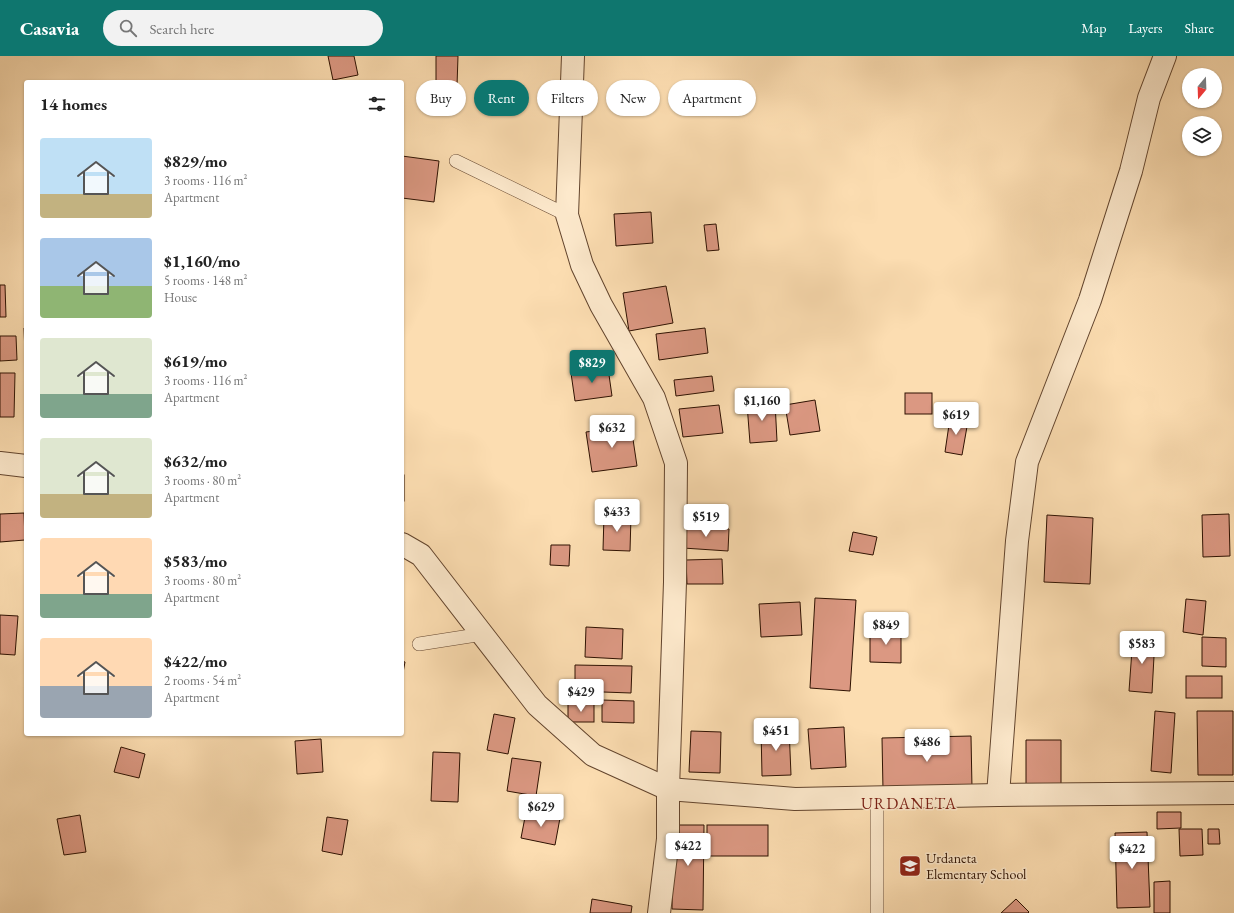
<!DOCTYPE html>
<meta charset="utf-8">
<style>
:root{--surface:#fff;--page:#f2f2f2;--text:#222;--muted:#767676;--accent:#0f766e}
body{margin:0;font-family:"EB Garamond",serif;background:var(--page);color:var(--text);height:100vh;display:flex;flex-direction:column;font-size:15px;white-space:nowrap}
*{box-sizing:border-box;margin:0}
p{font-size:13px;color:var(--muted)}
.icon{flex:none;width:22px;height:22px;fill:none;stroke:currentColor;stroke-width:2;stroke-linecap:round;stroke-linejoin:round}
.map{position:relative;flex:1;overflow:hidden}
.sheet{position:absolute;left:24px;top:24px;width:380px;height:656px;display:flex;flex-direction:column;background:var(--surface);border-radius:4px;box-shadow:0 1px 3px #0004}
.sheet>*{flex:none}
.hud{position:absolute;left:416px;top:24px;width:380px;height:36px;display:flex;gap:8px}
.needle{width:26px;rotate:199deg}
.fabs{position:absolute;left:1182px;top:12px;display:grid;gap:8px}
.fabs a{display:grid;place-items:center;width:40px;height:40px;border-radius:50%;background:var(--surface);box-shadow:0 1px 3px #0004;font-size:20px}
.price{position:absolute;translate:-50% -34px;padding:0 9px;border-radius:4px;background:#fff;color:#222;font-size:13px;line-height:26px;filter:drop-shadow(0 1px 2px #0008)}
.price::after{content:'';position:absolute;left:50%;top:24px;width:12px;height:9px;margin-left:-6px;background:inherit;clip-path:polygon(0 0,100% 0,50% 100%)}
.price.current{background:var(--accent);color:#fff}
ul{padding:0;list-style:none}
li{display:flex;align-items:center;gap:12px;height:100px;padding:0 16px}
li span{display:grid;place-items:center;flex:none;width:112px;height:80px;border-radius:4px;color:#555}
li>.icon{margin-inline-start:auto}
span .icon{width:48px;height:48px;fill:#fffc;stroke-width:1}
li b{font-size:17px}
h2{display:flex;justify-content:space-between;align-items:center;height:48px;padding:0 16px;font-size:17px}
.chip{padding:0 14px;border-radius:18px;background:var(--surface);box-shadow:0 1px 3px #0004;font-size:14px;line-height:36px}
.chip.current{background:var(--accent);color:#fff}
header{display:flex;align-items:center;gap:24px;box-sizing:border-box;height:56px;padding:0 20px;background:var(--accent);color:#fff}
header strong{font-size:19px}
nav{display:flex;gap:22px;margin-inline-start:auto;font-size:14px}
.search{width:280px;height:36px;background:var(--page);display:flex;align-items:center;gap:10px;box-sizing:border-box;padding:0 14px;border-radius:22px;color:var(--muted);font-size:15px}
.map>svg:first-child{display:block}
.building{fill:#db9882;stroke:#2e1101}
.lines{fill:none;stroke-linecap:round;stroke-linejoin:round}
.service-casing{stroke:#62442d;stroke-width:14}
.minor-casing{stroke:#62442d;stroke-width:24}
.tertiary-casing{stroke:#62442d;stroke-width:24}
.service{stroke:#fde9cc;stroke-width:13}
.minor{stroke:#fde9cc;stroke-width:22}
.tertiary{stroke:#fde9cc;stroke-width:22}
.labels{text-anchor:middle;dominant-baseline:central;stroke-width:3;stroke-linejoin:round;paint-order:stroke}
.poi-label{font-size:14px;fill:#2e1101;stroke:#fde9cc;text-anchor:start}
.quarter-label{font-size:16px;letter-spacing:1px;fill:#7a1f14;stroke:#fde9cc}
</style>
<header>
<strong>Casavia</strong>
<div class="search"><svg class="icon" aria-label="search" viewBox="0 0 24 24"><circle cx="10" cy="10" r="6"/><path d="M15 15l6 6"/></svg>Search here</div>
<nav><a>Map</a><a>Layers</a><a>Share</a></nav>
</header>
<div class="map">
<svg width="1234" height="857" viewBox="0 0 1234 857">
<rect width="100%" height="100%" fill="#fcddb1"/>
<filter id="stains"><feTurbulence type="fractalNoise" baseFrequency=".005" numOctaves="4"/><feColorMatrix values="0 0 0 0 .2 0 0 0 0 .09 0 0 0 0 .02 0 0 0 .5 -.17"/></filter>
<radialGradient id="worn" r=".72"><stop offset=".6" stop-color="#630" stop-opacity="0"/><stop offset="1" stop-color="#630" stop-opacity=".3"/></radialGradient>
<g class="building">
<polygon points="328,0 354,0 358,19 333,24"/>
<polygon points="436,0 458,0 457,30 436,30"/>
<polygon points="402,100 439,105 434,146 402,142"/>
<polygon points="651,156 653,187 616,190 614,158"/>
<polygon points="716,168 719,194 707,195 704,169"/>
<polygon points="0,229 5,229 6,261 0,261"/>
<polygon points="666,230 673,267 629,275 623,237"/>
<polygon points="24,272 26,272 26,298 25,298"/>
<polygon points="705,272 708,297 659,304 656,278"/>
<polygon points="0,280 16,280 17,304 0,305"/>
<polygon points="608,312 612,340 575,345 571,317"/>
<polygon points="0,317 15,317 14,361 0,361"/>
<polygon points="712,320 714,335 676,340 674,324"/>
<rect x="905" y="337" width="27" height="21"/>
<polygon points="815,344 820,375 790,379 785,349"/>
<polygon points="775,346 777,385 750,387 747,348"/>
<polygon points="719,349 723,377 683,381 679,353"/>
<polygon points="950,362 968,365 962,399 945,396"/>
<polygon points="631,370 637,410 592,416 586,376"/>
<rect x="402" y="419" width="2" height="26"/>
<polygon points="24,457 25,484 0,486 0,458"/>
<polygon points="1229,458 1230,500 1203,501 1202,459"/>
<polygon points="604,459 631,460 630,495 603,494"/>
<polygon points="1047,459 1093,462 1090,528 1044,526"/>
<polygon points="684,470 729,473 728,495 683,492"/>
<polygon points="853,476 877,481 873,499 849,495"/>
<polygon points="551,489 570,489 569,510 550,509"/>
<polygon points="722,503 723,528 687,528 686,504"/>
<polygon points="815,542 856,544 850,635 810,632"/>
<polygon points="1186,543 1206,545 1203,579 1183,576"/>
<polygon points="800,546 802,579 761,581 759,548"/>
<polygon points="0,559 18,560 15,599 0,598"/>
<polygon points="586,571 623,573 622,603 585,601"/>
<polygon points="870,573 901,573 901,607 870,606"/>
<polygon points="1133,580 1155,582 1152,637 1129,635"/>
<polygon points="1202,581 1226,582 1226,611 1202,610"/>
<polygon points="402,605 405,606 402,622"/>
<polygon points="575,609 632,610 631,637 575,635"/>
<rect x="1186" y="620" width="36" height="22"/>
<polygon points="602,644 634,645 634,667 602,666"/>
<rect x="568" y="648" width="26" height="18"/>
<polygon points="1155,655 1175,657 1171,717 1151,715"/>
<polygon points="1197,655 1233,655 1233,719 1198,719"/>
<polygon points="494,658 515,662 508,698 487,694"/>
<polygon points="789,671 791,719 762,720 761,672"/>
<polygon points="844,671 846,711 811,713 808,673"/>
<polygon points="691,675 721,676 720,717 689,716"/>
<polygon points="971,680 972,732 883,734 882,682"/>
<polygon points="321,683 323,716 297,718 295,685"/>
<polygon points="1026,684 1061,684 1061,732 1026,731"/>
<polygon points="121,691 145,698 139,722 114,716"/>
<polygon points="433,696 460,697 458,746 431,745"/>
<polygon points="512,702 541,706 536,740 507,735"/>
<polygon points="526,756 560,762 555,789 521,782"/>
<polygon points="1157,756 1181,756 1181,772 1157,773"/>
<polygon points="80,759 86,796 64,799 57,763"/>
<polygon points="327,761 348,764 342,799 322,795"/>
<polygon points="673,769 704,769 703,854 672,853"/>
<rect x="707" y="769" width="61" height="31"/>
<polygon points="1179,773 1202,773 1203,799 1180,800"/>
<polygon points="1208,773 1219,773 1220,788 1208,788"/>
<polygon points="1147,776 1150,851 1117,852 1115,777"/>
<polygon points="1170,825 1170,857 1154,857 1154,826"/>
<polygon points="592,843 632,850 631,857 590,857"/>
<polygon points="1016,843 1029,856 1028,857 1001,857"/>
</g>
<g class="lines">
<g class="service-casing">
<g id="service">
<polyline points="456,105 567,159"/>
<polyline points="419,588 483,578"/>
<polyline points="877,857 877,741"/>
</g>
</g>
<g class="minor-casing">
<g id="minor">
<polyline points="573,0 567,159 582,209 601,249 654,342 676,407 675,526 668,733 668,783 659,857"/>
<polyline points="998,739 1017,485 1027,406 1090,244 1131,115 1149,42 1165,0"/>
</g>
</g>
<g class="tertiary-casing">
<g id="tertiary">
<polyline points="0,407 26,410"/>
<polyline points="402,488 421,499 537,649 593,699 668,733 795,743 998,739 1234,737"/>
</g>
</g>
<use href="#service" class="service"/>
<use href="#minor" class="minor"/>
<use href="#tertiary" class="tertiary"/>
</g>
<defs>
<g id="school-square" transform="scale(1.15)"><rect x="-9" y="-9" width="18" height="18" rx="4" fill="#8f2418" stroke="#fde9cc"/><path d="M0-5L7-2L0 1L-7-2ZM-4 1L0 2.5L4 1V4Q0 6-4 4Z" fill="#fff"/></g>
</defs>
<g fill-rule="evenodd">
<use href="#school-square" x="910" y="810"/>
</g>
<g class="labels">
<g class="poi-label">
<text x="926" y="802">Urdaneta<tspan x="926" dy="16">Elementary School</tspan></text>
</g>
<g class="quarter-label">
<text x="909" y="747">URDANETA</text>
</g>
</g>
<rect width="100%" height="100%" filter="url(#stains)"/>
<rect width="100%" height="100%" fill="url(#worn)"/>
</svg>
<div class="fabs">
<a><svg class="needle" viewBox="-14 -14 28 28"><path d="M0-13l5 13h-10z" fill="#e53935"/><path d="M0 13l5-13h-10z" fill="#767676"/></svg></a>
<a><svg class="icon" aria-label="layers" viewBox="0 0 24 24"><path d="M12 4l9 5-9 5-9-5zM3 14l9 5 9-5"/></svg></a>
</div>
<b class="price current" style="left:592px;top:328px">$829</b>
<b class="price" style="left:762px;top:366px">$1,160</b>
<b class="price" style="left:956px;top:380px">$619</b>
<b class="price" style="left:612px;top:393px">$632</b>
<b class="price" style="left:617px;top:477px">$433</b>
<b class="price" style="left:706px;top:482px">$519</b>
<b class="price" style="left:886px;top:590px">$849</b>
<b class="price" style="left:1142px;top:609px">$583</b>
<b class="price" style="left:581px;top:657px">$429</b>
<b class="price" style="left:776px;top:696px">$451</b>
<b class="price" style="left:927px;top:707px">$486</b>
<b class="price" style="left:541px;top:772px">$629</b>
<b class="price" style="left:688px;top:811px">$422</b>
<b class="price" style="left:1132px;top:814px">$422</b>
<div class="hud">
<a class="chip">Buy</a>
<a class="chip current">Rent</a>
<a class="chip">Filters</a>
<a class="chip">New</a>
<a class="chip">Apartment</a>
</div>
<section class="sheet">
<h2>14 homes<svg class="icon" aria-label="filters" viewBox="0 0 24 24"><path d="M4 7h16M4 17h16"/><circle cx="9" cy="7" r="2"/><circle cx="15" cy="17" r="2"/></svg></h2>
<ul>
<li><span style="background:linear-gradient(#bfe0f5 70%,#c2b280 0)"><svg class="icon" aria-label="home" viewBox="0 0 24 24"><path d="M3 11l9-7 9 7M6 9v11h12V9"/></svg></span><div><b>$829/mo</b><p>3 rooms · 116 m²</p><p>Apartment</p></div></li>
<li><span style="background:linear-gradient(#a9c7e8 60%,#8fb573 0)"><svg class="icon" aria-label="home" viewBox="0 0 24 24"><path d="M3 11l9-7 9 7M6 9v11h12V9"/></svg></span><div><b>$1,160/mo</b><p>5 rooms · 148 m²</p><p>House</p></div></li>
<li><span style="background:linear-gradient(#dfe7d0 70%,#7fa58c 0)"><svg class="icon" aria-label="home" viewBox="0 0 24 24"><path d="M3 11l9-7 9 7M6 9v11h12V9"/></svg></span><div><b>$619/mo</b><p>3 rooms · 116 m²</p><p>Apartment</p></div></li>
<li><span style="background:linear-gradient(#dfe7d0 70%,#c2b280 0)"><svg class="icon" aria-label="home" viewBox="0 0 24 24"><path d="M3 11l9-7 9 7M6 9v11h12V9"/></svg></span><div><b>$632/mo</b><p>3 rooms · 80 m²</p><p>Apartment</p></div></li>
<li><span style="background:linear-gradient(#ffd9b3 70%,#7fa58c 0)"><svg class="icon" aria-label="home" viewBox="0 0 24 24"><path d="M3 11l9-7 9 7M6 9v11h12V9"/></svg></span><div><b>$583/mo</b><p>3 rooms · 80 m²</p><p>Apartment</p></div></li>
<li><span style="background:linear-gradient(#ffd9b3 60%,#9aa5b1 0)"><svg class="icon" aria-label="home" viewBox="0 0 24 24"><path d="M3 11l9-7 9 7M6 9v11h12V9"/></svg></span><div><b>$422/mo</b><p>2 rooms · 54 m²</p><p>Apartment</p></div></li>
</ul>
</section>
</div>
